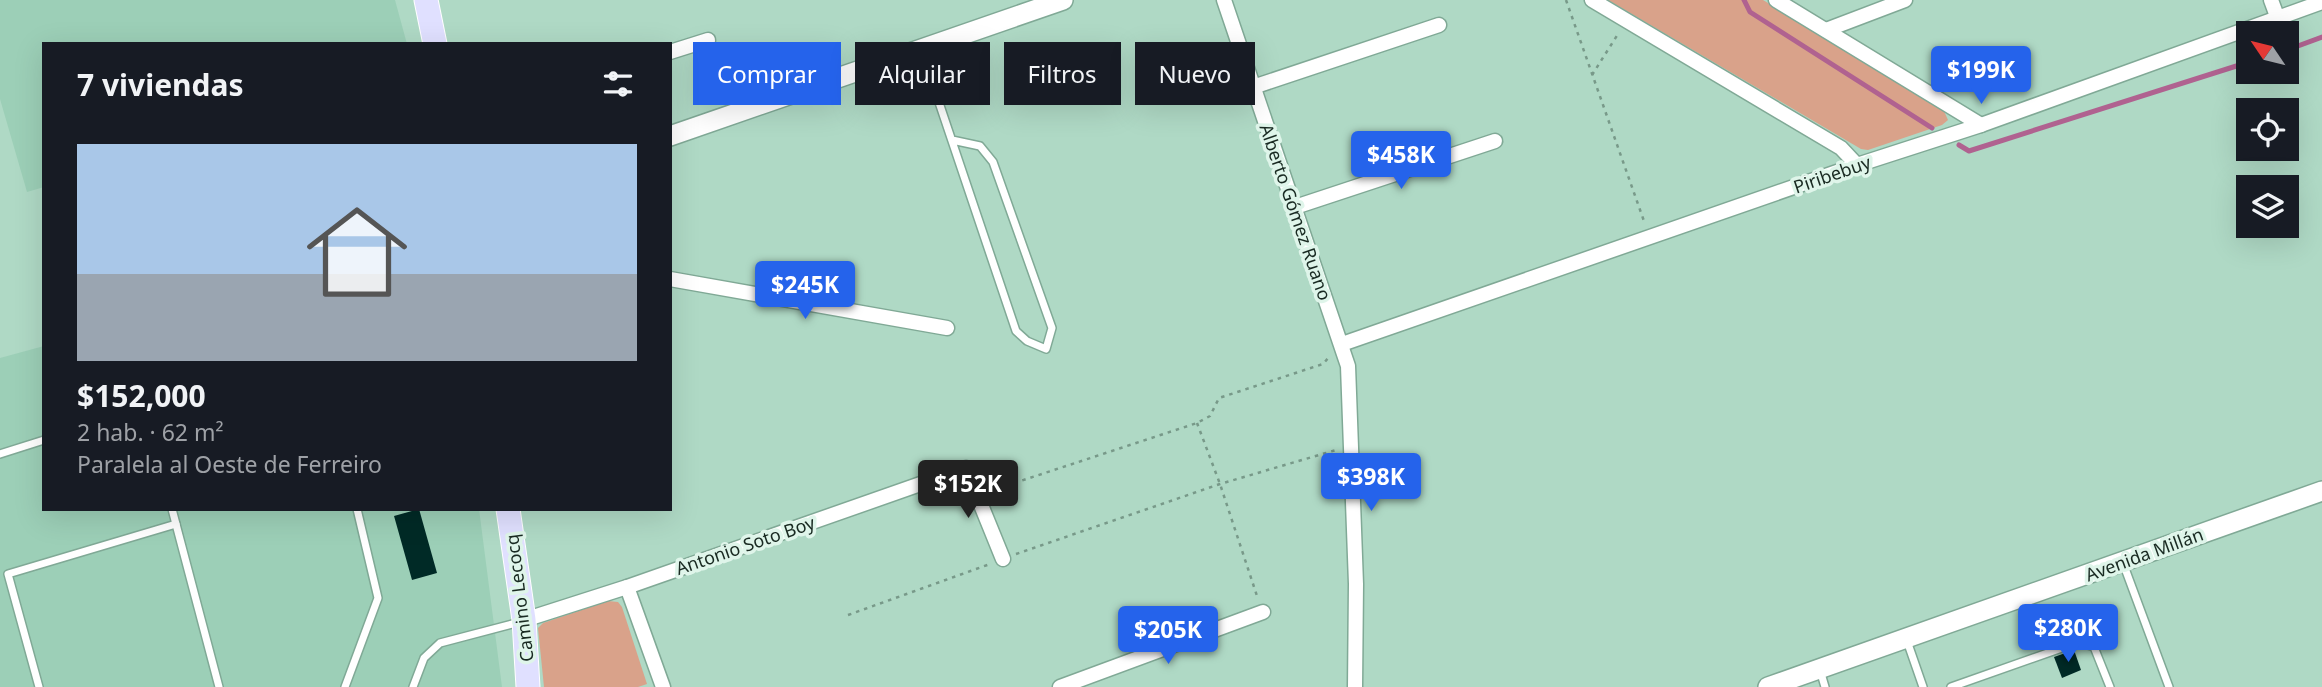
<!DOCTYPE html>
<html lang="es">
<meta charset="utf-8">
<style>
:root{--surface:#171b24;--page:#242831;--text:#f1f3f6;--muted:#9ea1a6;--line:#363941;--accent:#2563eb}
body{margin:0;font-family:"Noto Sans",sans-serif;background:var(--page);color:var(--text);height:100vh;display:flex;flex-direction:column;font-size:26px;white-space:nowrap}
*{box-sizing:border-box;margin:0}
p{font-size:23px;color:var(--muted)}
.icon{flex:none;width:38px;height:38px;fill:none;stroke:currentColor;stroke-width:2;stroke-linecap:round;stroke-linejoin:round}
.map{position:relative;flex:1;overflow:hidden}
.side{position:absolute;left:42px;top:42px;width:630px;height:469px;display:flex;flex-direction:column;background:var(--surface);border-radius:0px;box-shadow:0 7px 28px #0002}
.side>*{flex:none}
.hud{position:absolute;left:693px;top:42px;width:665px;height:63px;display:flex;gap:14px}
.needle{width:46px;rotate:305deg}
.controls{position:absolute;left:2236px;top:21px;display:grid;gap:14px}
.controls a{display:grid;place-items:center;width:63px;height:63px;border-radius:0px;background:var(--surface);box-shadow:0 7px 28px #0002;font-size:35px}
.price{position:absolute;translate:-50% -60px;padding:0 16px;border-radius:7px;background:var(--accent);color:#fff;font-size:23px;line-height:46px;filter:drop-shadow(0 2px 4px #0008)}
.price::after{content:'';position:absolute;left:50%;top:42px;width:21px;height:16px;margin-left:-10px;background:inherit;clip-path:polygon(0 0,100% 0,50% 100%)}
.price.active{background:#222;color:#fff}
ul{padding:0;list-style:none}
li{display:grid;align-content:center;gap:14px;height:371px;padding:0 35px}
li+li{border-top:2px solid var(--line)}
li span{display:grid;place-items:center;height:217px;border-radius:0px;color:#555}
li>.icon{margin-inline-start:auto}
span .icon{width:126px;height:126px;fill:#fffc;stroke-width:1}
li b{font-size:30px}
h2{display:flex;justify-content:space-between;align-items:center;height:84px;padding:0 35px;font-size:30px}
.chip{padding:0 24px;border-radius:0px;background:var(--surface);box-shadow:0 7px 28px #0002;font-size:24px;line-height:63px}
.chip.active{background:var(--accent);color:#fff}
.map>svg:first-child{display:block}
.built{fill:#9ccfb7}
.green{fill:#d9a28a}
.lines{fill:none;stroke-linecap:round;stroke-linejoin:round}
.stream{stroke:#b06290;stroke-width:5}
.building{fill:#002a26}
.lane-casing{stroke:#80a996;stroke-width:10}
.street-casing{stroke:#80a996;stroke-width:17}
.secondary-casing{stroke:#80a996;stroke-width:22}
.primary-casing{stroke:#fff;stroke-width:25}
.path{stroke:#789989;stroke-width:2.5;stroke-dasharray:3.5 5;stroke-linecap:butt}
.lane{stroke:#fff;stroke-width:7}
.street{stroke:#fff;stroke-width:14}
.secondary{stroke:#fff;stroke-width:19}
.primary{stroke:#e0e0ff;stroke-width:23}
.labels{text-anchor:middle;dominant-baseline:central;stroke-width:7;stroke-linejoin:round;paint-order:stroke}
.street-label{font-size:18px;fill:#192a22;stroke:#dff5ea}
</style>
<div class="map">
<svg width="2322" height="687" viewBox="0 0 2322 687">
<rect width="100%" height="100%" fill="#afd9c5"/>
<g class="built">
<polygon points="0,0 395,0 407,44 44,44 44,187 27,192 0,99"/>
<polygon points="44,346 44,509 479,509 502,687 0,687 0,358"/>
</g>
<g class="green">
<polygon points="1608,0 1763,0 1943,109 1948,120 1942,125 1868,150 1861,149"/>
<polygon points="608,601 618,602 622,607 647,684 638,687 544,687 538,628 543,623"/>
</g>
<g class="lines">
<g class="stream">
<polyline points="1744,0 1750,12 1932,128"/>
<polyline points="2287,50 2322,37"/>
<polyline points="1959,145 1969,151 2249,62"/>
</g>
</g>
<g class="building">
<polygon points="419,509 437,573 412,580 394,516"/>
<polygon points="2074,650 2081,670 2062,678 2054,657"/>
</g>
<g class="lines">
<g class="lane-casing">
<g id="lane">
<polyline points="921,49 1016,331 1027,341 1046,349 1052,328 993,162 980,146 952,140"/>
<polyline points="0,454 44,440"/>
<polyline points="172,509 219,687"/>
<polyline points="2123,563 2169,687"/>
<polyline points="1906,638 1923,687"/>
<polyline points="1820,670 1825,687"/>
<polyline points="39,687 8,574 176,524"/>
<polyline points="345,687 378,598 357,509"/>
<polyline points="413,687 424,658 440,643 520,622"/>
<polyline points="1951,687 2079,642 2094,647 2110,687"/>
</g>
</g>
<g class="street-casing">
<g id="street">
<polyline points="1224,0 1348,366 1356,584 1355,687"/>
<polyline points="1592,0 1841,148 1857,165"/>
<polyline points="1776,0 1981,125"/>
<polyline points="2271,0 2278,19"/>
<polyline points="1826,30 1905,0"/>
<polyline points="670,52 708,40"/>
<polyline points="1253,87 1439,25"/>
<polyline points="1295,207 1495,141"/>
<polyline points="670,279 947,328"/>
<polyline points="1342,344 1857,165 1981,125 2322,2"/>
<polyline points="627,587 663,687"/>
<polyline points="524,620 627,587 966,468 1003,559"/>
<polyline points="1060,687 1263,612"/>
</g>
</g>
<g class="secondary-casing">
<g id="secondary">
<polyline points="670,136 1063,0"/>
<polyline points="1768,687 2322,491"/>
</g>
</g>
<g class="primary-casing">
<g id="primary">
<polyline points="426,0 435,44"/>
<polyline points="508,509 524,620 528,687"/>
</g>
</g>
<g class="path">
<polyline points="1566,0 1645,224"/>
<polyline points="1592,75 1618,34"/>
<polyline points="1197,423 1220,484 1258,599"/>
<polyline points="990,491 1197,423 1210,416 1219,398 1323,364 1329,357"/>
<polyline points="1016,554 1220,484 1336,450"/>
<polyline points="848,615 990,564"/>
</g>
<use href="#lane" class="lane"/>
<use href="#street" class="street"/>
<use href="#secondary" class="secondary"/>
<use href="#primary" class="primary"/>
</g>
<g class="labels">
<g class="street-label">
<text transform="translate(1832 174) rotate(-19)">Piribebuy</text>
<text transform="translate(1296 212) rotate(71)">Alberto Gómez Ruano</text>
<text transform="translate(745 545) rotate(-19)">Antonio Soto Boy</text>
<text transform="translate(2144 554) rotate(-20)">Avenida Millán</text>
<text transform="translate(519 598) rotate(-97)">Camino Lecocq</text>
</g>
</g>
</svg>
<div class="controls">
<a><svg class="needle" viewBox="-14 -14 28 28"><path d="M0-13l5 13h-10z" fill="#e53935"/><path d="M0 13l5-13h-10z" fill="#9ea1a6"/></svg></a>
<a><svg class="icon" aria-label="locate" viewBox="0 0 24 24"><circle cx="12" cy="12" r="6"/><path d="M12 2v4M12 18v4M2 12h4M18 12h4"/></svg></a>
<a><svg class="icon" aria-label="layers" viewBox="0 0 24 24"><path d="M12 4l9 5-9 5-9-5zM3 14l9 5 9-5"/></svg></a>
</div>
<b class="price" style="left:1981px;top:106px">$199K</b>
<b class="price" style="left:1401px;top:191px">$458K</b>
<b class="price" style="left:805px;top:321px">$245K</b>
<b class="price" style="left:1371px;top:513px">$398K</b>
<b class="price active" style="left:968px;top:520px">$152K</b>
<b class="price" style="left:2068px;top:664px">$280K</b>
<b class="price" style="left:1168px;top:666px">$205K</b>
<div class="hud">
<a class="chip active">Comprar</a>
<a class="chip">Alquilar</a>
<a class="chip">Filtros</a>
<a class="chip">Nuevo</a>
</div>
<section class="side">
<h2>7 viviendas<svg class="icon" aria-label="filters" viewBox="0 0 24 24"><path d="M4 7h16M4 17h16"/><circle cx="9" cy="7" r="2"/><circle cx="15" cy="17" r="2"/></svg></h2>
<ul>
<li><span style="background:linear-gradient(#a9c7e8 60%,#9aa5b1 0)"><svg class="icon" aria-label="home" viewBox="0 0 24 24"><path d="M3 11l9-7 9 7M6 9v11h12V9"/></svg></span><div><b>$152,000</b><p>2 hab. · 62 m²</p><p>Paralela al Oeste de Ferreiro</p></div></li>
</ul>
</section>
</div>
